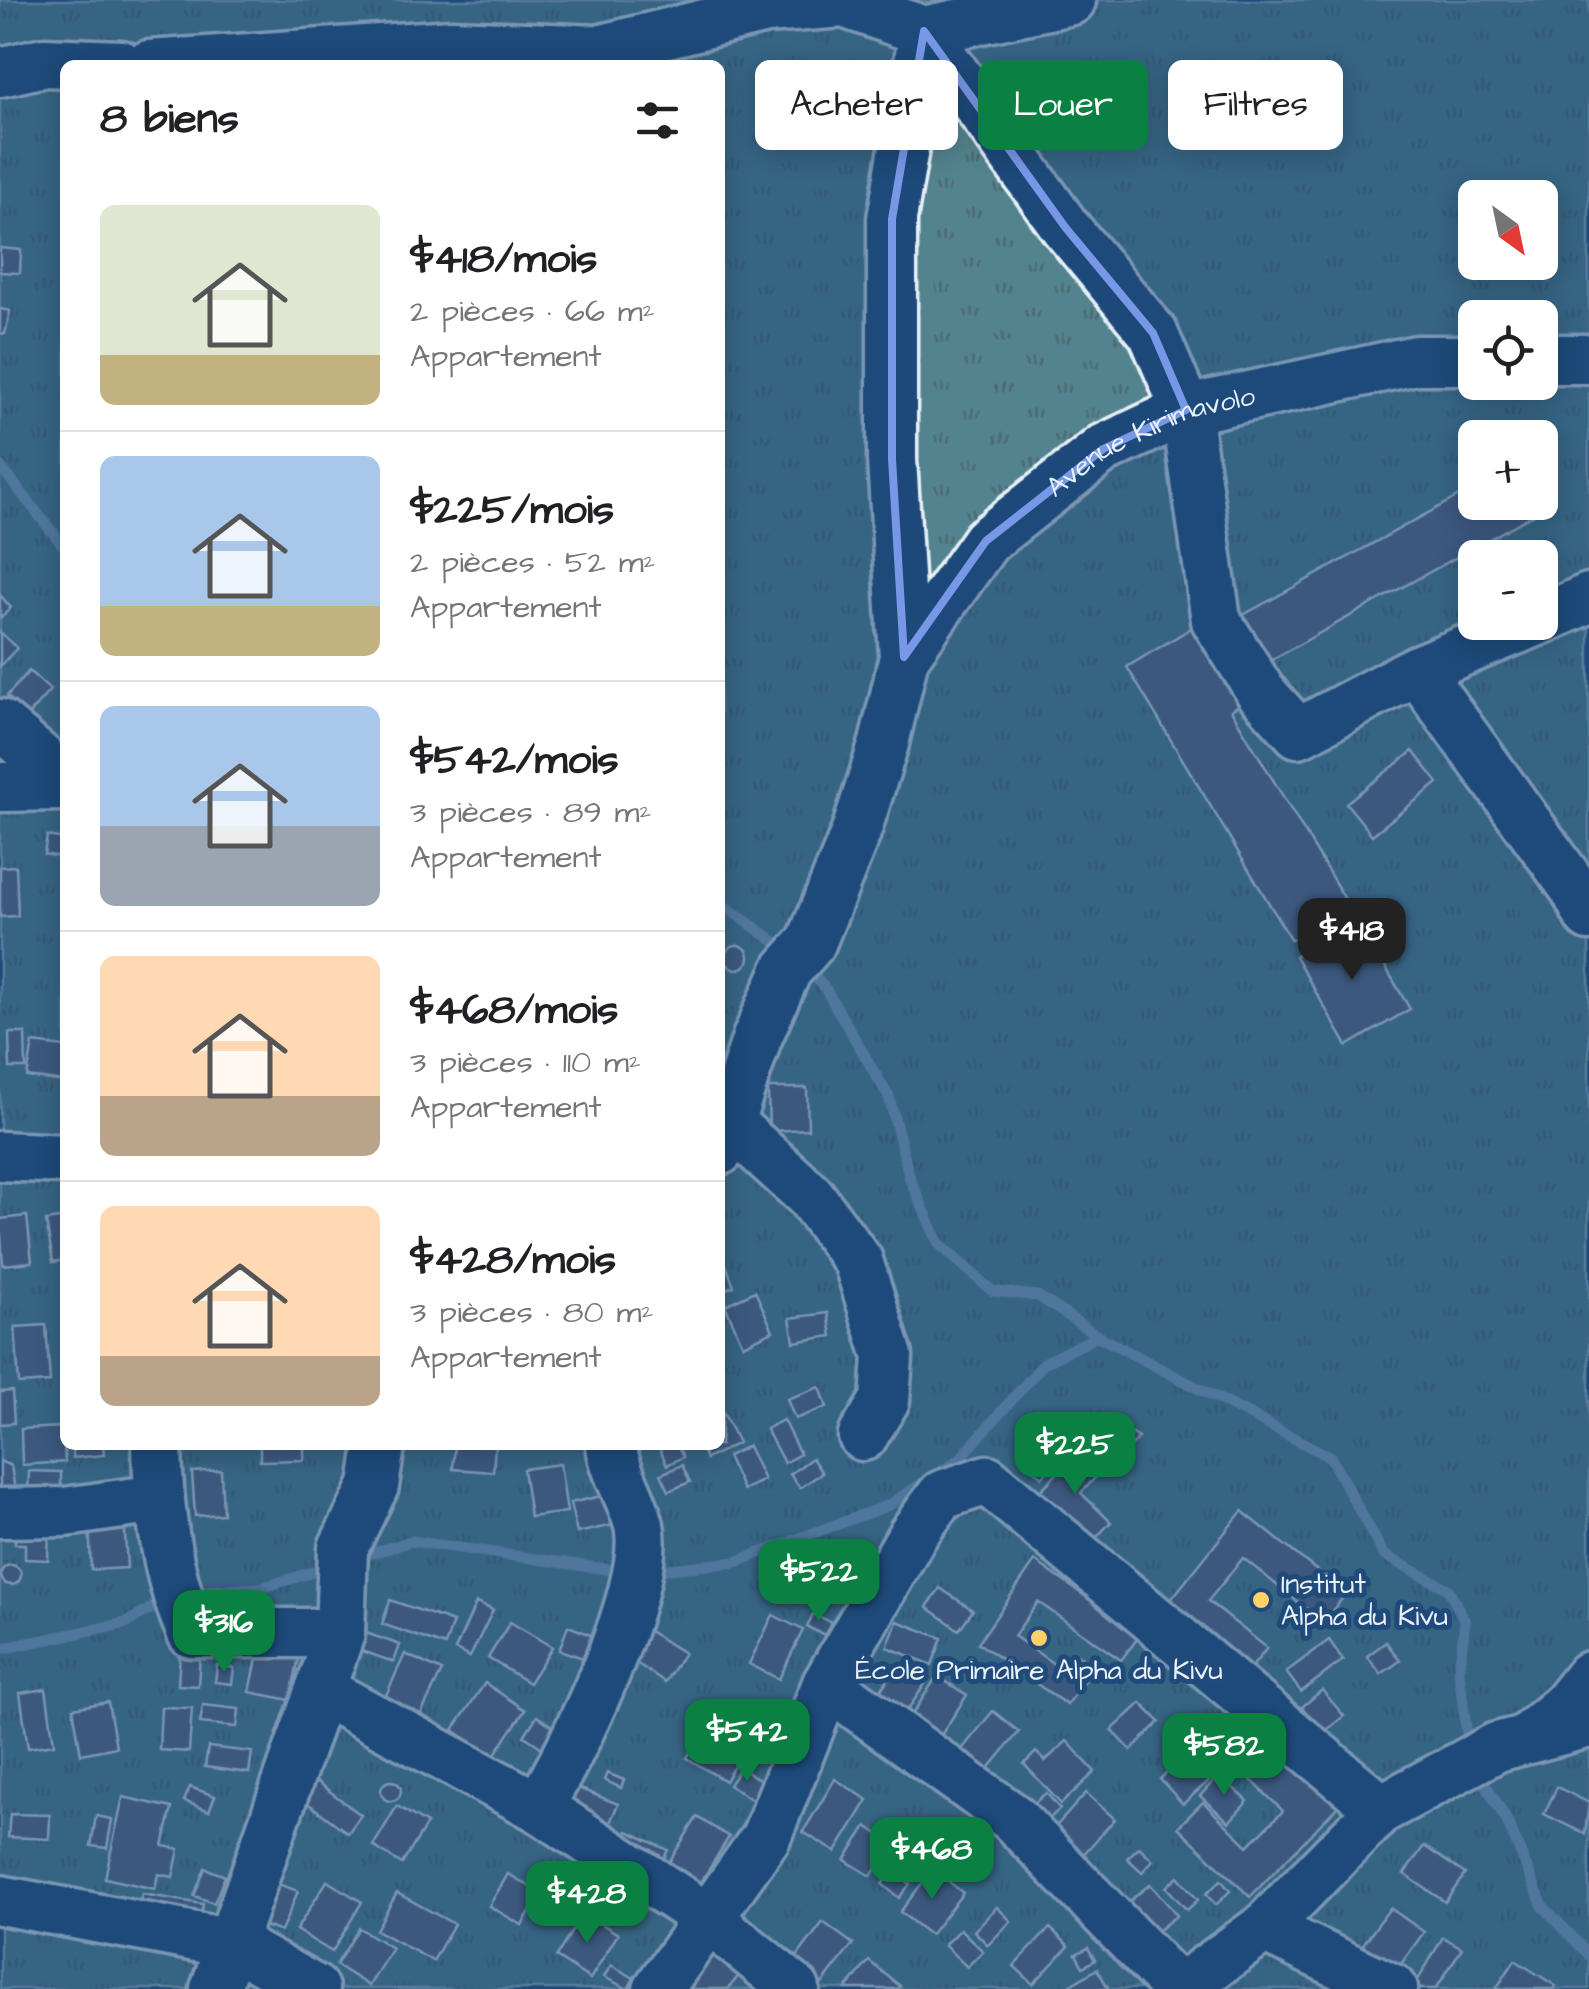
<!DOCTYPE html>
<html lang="fr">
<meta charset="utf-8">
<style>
:root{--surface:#fff;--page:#f2f2f2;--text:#202124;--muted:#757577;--line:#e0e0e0;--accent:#0b8043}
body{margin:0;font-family:"Architects Daughter",sans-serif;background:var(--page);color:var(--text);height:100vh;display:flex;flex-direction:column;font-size:38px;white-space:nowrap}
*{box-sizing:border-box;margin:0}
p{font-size:32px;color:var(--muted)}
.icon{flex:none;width:55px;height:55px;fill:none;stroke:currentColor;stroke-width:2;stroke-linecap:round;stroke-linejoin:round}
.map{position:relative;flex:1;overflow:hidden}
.drawer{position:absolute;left:60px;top:60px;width:665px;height:1390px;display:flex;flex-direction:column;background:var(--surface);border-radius:15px;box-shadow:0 5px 25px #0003}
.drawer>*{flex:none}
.banner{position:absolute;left:755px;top:60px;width:682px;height:90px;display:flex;gap:20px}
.needle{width:65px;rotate:147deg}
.buttons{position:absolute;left:1458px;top:180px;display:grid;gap:20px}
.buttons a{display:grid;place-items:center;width:100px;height:100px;border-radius:15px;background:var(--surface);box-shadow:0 5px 25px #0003;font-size:50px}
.price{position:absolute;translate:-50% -85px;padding:0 22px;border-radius:20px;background:var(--accent);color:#fff;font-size:32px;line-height:65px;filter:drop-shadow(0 2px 5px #0008)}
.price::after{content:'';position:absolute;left:50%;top:60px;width:30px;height:22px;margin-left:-15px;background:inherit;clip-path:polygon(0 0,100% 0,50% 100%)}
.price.current{background:#222;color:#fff}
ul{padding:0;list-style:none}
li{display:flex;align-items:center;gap:30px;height:250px;padding:0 40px}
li+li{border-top:2px solid var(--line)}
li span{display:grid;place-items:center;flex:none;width:280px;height:200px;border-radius:15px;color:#555}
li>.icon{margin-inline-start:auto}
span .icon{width:120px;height:120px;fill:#fffc;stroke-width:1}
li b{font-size:42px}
h2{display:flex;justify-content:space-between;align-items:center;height:120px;padding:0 40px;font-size:42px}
.tag{padding:0 35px;border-radius:15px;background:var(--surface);box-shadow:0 5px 25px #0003;font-size:35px;line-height:90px}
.tag.current{background:var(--accent);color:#fff}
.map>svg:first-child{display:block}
.park{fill:url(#park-tufts);stroke:#9dbac3;stroke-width:2.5;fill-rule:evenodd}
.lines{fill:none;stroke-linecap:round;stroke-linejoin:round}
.stream{stroke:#8aaac8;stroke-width:11}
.building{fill:#606983;stroke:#e8f1f8;stroke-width:2.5}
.minor-casing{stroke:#e8f1f8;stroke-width:55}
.minor{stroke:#1f4a7a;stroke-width:48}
.marked{fill:none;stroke:#7897e6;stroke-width:8;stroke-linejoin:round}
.poi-dot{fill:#ffd166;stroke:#1f4a7a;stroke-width:4}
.labels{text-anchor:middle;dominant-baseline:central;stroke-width:10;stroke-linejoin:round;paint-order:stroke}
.street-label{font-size:28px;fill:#e8f1f8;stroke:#1f4a7a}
.poi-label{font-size:28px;fill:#e8f1f8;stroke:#1f4a7a;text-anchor:start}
</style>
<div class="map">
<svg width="1589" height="1989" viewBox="0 0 1589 1989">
<defs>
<pattern id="park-tufts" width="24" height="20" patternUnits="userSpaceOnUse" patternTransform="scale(2.5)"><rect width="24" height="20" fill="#52838e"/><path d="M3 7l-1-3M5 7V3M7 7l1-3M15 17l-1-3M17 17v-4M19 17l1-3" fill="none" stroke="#4d6b73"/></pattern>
</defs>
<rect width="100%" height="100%" fill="#1f4a7a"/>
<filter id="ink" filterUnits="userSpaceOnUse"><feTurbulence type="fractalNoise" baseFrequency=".01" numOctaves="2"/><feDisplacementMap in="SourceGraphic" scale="20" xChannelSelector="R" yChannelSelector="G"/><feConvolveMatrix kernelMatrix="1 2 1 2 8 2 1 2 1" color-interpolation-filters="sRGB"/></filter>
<g filter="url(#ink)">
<path class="park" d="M 0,0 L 1589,0 L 1589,1989 L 0,1989 ZM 65,65 L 720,65 L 720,1445 L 65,1445 ZM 1475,198 L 1540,198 L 1540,262 L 1475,262 ZM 1475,318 L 1540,318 L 1540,382 L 1475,382 ZM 1475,438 L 1540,438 L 1540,502 L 1475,502 ZM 1475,558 L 1540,558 L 1540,622 L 1475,622 Z"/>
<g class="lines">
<g class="stream">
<polyline points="0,466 65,548"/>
<polyline points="720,903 790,952"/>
<polyline points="803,965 825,988 889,1097 910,1179 939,1244 992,1291 1038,1296 1098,1336 1330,1457 1384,1555 1448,1589 1465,1621 1459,1671 1469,1752"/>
<polyline points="354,1559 411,1541 626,1572"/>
<polyline points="649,1571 736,1562 889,1505 959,1460 1044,1363 1098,1336"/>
<polyline points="189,1592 261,1588 332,1566"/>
<polyline points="0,1649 126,1623 167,1599"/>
<polyline points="1476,1768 1507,1821 1543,1906 1589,1955"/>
</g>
</g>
<g class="building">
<polygon points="0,248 21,250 20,273 0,272"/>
<polygon points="0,309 10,311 5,334 0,333"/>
<polygon points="1475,487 1475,502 1540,502 1540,490 1549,506 1253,670 1227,624"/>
<polygon points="0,595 11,608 0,618"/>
<polygon points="1208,618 1255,696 1231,710 1349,906 1291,940 1127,667"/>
<polygon points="0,632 17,648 0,666"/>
<polygon points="29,671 50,690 28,715 7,696"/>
<polygon points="1413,751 1438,783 1372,835 1346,803"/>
<polygon points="47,836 65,839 65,858 44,854"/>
<polygon points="16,866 18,916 0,917 0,867"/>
<polygon points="1358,920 1410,1009 1347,1046 1295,956"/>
<circle cx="737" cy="957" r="12"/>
<polygon points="9,1033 25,1033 26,1068 10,1068"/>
<polygon points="33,1043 65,1047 65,1082 27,1077"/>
<polygon points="768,1088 807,1088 808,1129 769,1131"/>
<polygon points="27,1216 32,1262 3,1265 0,1219"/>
<polygon points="65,1218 65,1260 53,1262 46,1221"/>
<polygon points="726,1265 734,1286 720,1291 720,1267"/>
<polygon points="755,1291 773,1331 743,1345 725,1305"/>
<polygon points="828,1313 832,1336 794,1342 790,1318"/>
<polygon points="46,1325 50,1382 19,1384 15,1327"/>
<polygon points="820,1387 827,1407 795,1419 787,1399"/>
<polygon points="12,1391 14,1423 0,1424 0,1392"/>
<polygon points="722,1410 738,1443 706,1459 700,1445 720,1445"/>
<polygon points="783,1420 800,1454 784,1463 766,1429"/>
<polygon points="1052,1423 1074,1443 1042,1477 1020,1457"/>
<polygon points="1119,1424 1138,1438 1127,1452 1108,1438"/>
<polygon points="63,1427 65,1462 22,1465 21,1429"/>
<polygon points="72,1445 103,1445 104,1455 73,1458"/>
<polygon points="260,1445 304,1445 304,1460 260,1461"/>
<polygon points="455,1445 495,1445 493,1472 453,1469"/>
<polygon points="658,1445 677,1445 683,1457 667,1465"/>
<polygon points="1085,1445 1107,1465 1081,1493 1111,1522 1086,1548 1033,1498"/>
<polygon points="748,1446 764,1480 743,1490 727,1456"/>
<polygon points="812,1458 822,1473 800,1488 790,1474"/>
<polygon points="0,1461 11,1466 16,1496 0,1497"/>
<polygon points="560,1464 567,1512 530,1517 523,1469"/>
<polygon points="682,1465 690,1482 669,1491 661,1474"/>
<polygon points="221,1470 223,1514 195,1516 192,1472"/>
<polygon points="29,1471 61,1472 61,1492 28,1492"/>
<polygon points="615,1493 622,1523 577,1533 570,1503"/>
<polygon points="1242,1511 1346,1594 1323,1622 1243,1558 1208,1601 1267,1648 1247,1673 1165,1607"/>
<polygon points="124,1517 127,1568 91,1570 89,1519"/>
<polygon points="15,1524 49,1525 48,1560 25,1559 25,1544 15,1544"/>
<polygon points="1035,1561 1140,1635 1121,1660 1038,1602 1014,1636 1061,1669 1073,1652 1095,1667 1067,1705 978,1643"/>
<circle cx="11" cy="1575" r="10"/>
<polygon points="940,1588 973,1610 959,1630 927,1607"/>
<polygon points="390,1600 453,1622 445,1646 382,1624"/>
<polygon points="476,1603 493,1610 470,1657 455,1650"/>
<polygon points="813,1614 831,1622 825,1635 807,1627"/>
<polygon points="773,1615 803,1630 779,1679 749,1664"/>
<polygon points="897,1621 942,1638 932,1665 887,1647"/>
<polygon points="510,1622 552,1647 529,1683 488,1658"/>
<polygon points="568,1626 591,1635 583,1658 559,1650"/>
<polygon points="645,1629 684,1653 665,1682 627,1657"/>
<polygon points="366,1633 400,1645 394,1662 361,1651"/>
<polygon points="1329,1640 1343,1660 1301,1692 1286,1672"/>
<polygon points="1386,1642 1400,1661 1381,1674 1367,1656"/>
<polygon points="260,1644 300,1652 290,1700 250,1692"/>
<polygon points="180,1653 200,1654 198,1686 178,1685"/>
<polygon points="405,1654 442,1671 418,1720 382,1704"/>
<polygon points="217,1665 234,1668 232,1684 215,1682"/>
<polygon points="897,1665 925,1684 903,1717 875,1699"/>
<polygon points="937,1676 967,1695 936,1743 906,1724"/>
<polygon points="485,1683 525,1710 493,1757 453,1730"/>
<polygon points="46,1689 54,1744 28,1748 20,1693"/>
<polygon points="1322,1690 1344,1716 1323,1733 1302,1707"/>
<polygon points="108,1702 116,1747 81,1754 73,1708"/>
<polygon points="1141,1703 1160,1722 1131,1750 1112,1730"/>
<polygon points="203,1705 239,1709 237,1727 200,1723"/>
<polygon points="1234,1706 1338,1806 1250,1897 1178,1827 1203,1802 1248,1846 1283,1811 1205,1735"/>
<polygon points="161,1707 192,1708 189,1752 159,1750"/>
<polygon points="993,1711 1019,1732 985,1773 959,1753"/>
<polygon points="713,1713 752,1736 725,1781 687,1758"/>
<polygon points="537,1716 560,1731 547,1751 524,1736"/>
<polygon points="1067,1741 1095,1772 1061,1804 1024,1764 1036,1752 1045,1761"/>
<polygon points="208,1747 252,1752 249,1773 205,1767"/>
<polygon points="1189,1754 1211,1779 1183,1804 1160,1779"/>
<polygon points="740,1768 764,1782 753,1800 729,1785"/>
<polygon points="607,1773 624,1780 621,1788 604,1780"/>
<polygon points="1219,1775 1248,1801 1229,1822 1200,1796"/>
<polygon points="835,1779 868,1800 836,1852 803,1832"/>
<circle cx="391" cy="1791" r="10"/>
<polygon points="316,1781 361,1815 348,1833 302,1799"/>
<polygon points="573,1786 618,1804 606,1832 561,1815"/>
<polygon points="190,1787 215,1796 209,1811 184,1801"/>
<polygon points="1557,1787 1589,1803 1585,1834 1544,1814"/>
<polygon points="1046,1793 1060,1809 1039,1828 1024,1812"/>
<polygon points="1086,1793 1115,1819 1080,1858 1051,1832"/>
<polygon points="123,1797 172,1808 163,1846 179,1849 173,1877 158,1874 155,1889 105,1878"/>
<polygon points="397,1806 427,1824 402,1864 373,1846"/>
<polygon points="10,1814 50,1815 49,1839 8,1837"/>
<polygon points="96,1816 112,1819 107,1848 91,1846"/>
<polygon points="697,1817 729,1837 698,1887 666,1867"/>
<polygon points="867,1826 893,1844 871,1876 845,1860"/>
<polygon points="628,1831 668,1850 660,1865 620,1846"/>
<polygon points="1424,1846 1465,1874 1445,1902 1404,1874"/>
<polygon points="1139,1847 1153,1860 1142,1872 1127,1858"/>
<polygon points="205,1868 225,1876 214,1903 194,1896"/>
<polygon points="933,1869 963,1893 930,1935 900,1912"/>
<polygon points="894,1871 910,1884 899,1898 882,1884"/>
<polygon points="508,1874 541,1893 522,1925 489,1906"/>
<polygon points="1178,1876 1198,1900 1187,1910 1166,1887"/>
<polygon points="1221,1880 1230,1891 1216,1905 1206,1894"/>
<polygon points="327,1881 362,1902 332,1952 296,1930"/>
<polygon points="278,1884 298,1891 281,1932 262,1925"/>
<polygon points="1150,1884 1177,1915 1152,1935 1126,1904"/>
<polygon points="397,1893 454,1924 433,1961 376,1930"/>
<polygon points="142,1894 203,1904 200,1921 138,1911"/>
<polygon points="997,1907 1011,1921 988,1945 974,1931"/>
<polygon points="1390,1908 1424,1932 1396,1971 1362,1946"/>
<polygon points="583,1913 618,1934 590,1979 556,1957"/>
<polygon points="823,1922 853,1944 818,1989 787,1970"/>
<polygon points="359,1928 392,1948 369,1986 336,1965"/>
<polygon points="1050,1928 1069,1946 1033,1984 1014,1966"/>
<polygon points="960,1929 983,1951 967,1967 944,1945"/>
<polygon points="1443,1937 1462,1948 1436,1989 1413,1989"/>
<polygon points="716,1944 745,1968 728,1989 684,1989"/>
<polygon points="1088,1948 1095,1960 1083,1967 1076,1954"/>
<polygon points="1515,1960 1556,1986 1554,1989 1496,1989"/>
<polygon points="869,1961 900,1986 898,1989 846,1989"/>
<polygon points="611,1965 634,1978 628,1989 604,1977"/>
<polygon points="1097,1969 1109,1989 1071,1989 1069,1986"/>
</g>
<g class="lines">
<g class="minor-casing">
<g id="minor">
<polyline points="924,31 1065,227 1153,333 1186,410 1216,620 1261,692 1298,733 1417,670 1535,622"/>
<polyline points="149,65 452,44 598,50 766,9 844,3 924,31 1071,0"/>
<polyline points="0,72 44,62 121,65"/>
<polyline points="1540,359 1589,359"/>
<polyline points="1540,620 1589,598"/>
<path id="s1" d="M 904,657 L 986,541 L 1103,449 L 1186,410 L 1416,360 L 1475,360"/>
<polyline points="1417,670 1575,889 1589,916"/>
<polyline points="0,724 47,764 58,784"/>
<polyline points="0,787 65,786"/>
<polyline points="731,1124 810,1196 858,1261 888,1356 885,1400 863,1436"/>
<polyline points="720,1150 757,1038 787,970 811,943 856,832 884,743 904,657 892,459 892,219 924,31"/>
<polyline points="0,1156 65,1159"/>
<path d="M 157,1445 C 158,1507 166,1576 192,1633 L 340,1633"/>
<polyline points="0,1513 65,1512 158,1499"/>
<polyline points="827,1684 1013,1818 1178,1989"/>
<polyline points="320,1690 538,1807 709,1919 795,1989"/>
<polyline points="1528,1737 1566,1705 1589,1676"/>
<path d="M 538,1807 C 572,1754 653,1587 639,1525 C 632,1497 615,1474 611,1445"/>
<polyline points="0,1900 233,1944 314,1989"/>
<polyline points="1264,1928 1393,1989"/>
<polyline points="215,1989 340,1633 343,1548 374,1486 380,1445"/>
<polyline points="658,1989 766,1837 827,1684 913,1534 942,1495 987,1480 1381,1809"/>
<polyline points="1180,1989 1264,1928 1381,1809 1497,1747 1589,1723"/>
</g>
</g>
<use href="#minor" class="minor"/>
</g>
</g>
<path d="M0 0H1589V1989H0ZM 924,31 L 1065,227 L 1153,333 L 1186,410 L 1103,449 L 986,541 L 904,657 L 892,459 L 892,219 Z" fill="#1f4a7a" fill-opacity=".55" fill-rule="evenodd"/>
<path class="marked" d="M 924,31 L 1065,227 L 1153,333 L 1186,410 L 1103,449 L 986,541 L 904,657 L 892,459 L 892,219 Z"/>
<g class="poi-dot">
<circle cx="1261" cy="1600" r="10"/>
<circle cx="1039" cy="1638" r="10"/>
</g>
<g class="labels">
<g class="street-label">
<text stroke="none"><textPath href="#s1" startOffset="338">Avenue Kirimavolo</textPath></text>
</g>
<g class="poi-label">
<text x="1281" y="1584">Institut<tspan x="1281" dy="32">Alpha du Kivu</tspan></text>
<text x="1039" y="1670" text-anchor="middle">École Primaire Alpha du Kivu</text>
</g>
</g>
</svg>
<div class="buttons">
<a><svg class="needle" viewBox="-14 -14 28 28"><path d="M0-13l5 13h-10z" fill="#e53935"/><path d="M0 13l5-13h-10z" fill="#757577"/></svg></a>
<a><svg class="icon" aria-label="locate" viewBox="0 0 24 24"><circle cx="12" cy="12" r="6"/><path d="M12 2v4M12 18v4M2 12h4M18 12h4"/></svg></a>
<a>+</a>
<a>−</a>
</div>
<b class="price current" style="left:1352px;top:983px">$418</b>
<b class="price" style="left:1075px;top:1497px">$225</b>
<b class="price" style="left:819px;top:1624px">$522</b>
<b class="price" style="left:224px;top:1675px">$316</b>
<b class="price" style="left:747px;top:1784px">$542</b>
<b class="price" style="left:1224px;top:1798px">$582</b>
<b class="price" style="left:932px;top:1902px">$468</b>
<b class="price" style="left:587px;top:1946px">$428</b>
<div class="banner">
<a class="tag">Acheter</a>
<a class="tag current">Louer</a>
<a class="tag">Filtres</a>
</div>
<section class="drawer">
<h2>8 biens<svg class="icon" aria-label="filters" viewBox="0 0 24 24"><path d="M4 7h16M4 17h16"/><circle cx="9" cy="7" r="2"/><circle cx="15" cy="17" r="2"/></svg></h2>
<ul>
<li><span style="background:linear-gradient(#dfe7d0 75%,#c2b280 0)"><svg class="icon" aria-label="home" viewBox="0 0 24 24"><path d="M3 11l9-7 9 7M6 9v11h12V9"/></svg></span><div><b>$418/mois</b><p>2 pièces · 66 m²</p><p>Appartement</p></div></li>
<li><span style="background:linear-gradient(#a9c7e8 75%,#c2b280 0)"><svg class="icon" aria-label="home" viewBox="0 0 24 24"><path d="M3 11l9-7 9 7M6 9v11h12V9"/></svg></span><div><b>$225/mois</b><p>2 pièces · 52 m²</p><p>Appartement</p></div></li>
<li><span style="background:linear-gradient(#a9c7e8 60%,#9aa5b1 0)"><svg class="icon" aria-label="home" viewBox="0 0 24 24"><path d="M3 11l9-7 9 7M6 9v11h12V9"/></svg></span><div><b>$542/mois</b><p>3 pièces · 89 m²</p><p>Appartement</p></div></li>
<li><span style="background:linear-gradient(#ffd9b3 70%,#b9a48a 0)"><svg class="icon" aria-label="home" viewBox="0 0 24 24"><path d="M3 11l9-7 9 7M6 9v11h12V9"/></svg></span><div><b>$468/mois</b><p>3 pièces · 110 m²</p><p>Appartement</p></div></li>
<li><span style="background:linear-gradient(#ffd9b3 75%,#b9a48a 0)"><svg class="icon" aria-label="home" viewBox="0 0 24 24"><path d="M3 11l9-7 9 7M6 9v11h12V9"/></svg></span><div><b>$428/mois</b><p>3 pièces · 80 m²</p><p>Appartement</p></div></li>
</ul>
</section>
</div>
